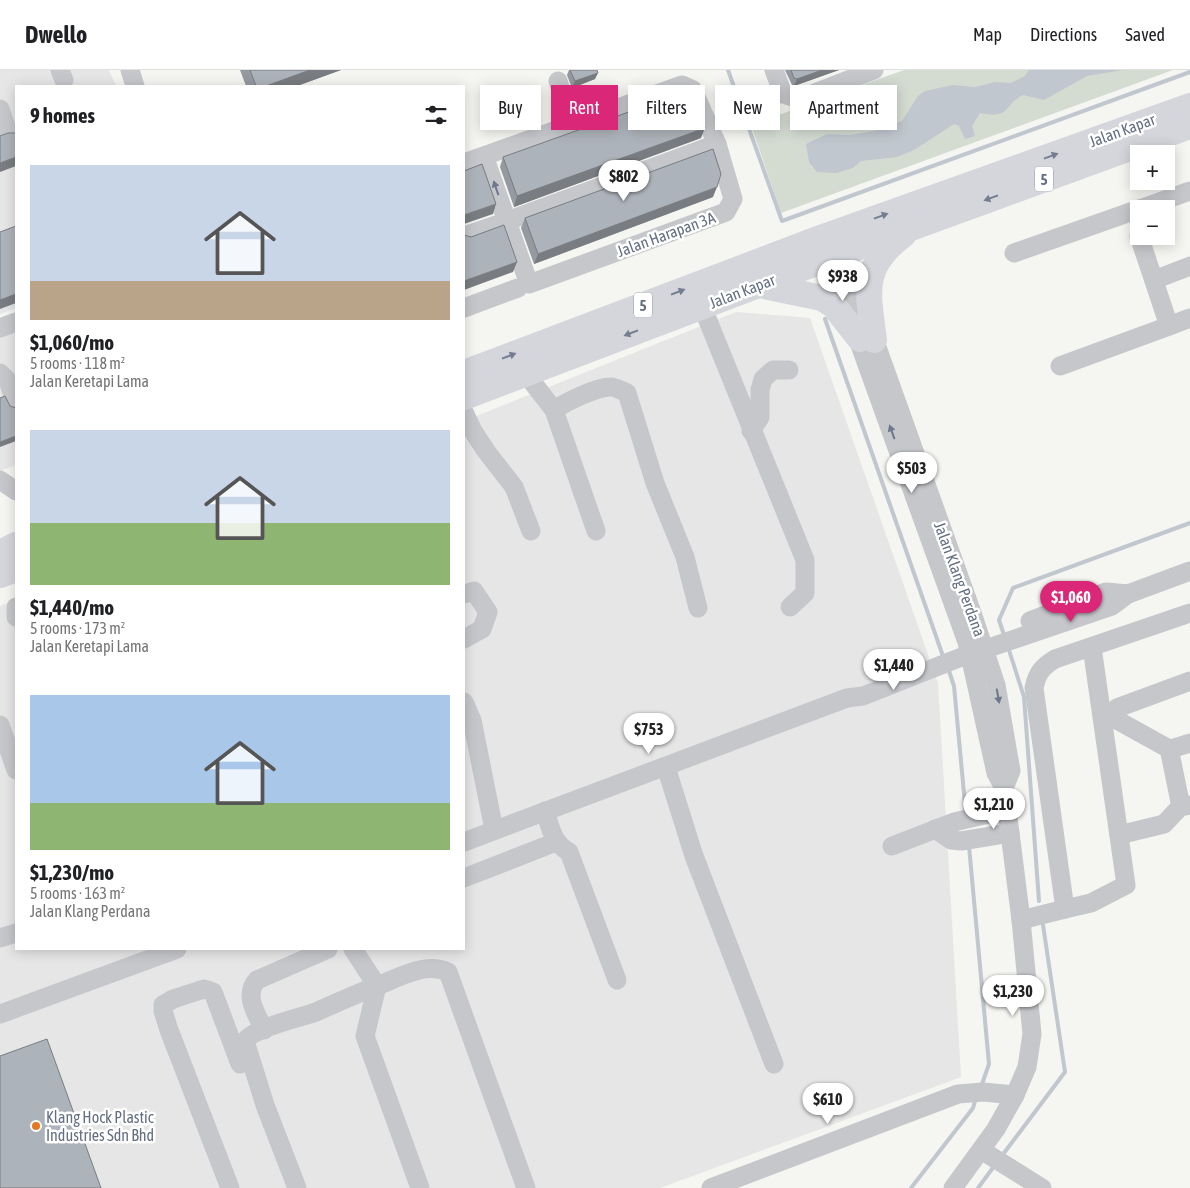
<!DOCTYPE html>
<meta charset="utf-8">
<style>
:root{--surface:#fff;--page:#f6f6f6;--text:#202124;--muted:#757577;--line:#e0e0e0;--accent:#db2777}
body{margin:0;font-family:"Asap Condensed",sans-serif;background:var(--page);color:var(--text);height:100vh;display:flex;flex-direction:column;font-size:19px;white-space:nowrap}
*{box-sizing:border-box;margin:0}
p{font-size:16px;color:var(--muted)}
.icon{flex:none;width:28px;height:28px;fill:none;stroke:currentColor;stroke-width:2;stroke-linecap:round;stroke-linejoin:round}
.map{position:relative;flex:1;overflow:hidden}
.drawer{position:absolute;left:15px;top:15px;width:450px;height:865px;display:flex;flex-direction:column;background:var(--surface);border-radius:0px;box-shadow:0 2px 12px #0003}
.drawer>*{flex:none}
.top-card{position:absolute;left:480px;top:15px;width:475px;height:45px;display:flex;gap:10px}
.buttons{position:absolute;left:1130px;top:75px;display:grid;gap:10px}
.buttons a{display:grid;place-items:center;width:45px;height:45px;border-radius:0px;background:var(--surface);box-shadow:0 2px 12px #0003;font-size:25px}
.price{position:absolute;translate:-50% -42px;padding:0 11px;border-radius:18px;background:#fff;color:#222;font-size:16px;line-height:32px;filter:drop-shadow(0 1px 2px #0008)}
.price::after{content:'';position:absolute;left:50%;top:30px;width:15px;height:11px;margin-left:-8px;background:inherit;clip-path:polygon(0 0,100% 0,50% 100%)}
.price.on{background:var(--accent);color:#fff}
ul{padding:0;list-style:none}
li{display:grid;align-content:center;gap:10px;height:265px;padding:0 15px}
li span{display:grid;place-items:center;height:155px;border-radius:0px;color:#555}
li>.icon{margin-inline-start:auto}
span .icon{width:90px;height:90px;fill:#fffc;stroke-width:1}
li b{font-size:21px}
h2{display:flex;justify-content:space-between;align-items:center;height:60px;padding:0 15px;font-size:21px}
.pill{padding:0 18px;border-radius:0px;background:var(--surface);box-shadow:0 2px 12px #0003;font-size:18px;line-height:45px}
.pill.on{background:var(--accent);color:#fff}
header{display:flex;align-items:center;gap:30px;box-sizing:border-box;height:70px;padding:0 25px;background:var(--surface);border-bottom:1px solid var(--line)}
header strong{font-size:24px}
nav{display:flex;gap:28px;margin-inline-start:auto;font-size:18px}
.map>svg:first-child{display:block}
.built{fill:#e5e6e5}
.green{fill:#d4dcd2}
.water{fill:#c0c7ce}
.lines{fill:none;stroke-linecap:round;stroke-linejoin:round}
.stream{stroke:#c0c7ce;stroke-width:4}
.minor{stroke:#c5c7cb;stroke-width:19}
.highway{stroke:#d4d6dc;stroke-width:26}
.wall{fill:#959aa0}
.shaded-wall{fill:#797d82}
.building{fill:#adb3ba;stroke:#797d82}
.oneway{fill:#757e90}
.oneway2{fill:#6e788a}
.poi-dot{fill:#e67620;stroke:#fff;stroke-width:2}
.labels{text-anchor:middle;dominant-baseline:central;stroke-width:5;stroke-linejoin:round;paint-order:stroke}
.shield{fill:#fff;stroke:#929aa8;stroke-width:1}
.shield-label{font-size:15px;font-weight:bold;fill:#646f83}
.street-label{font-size:16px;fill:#646f83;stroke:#fff}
.poi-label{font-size:16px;fill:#646f83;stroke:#fff;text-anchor:start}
</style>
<header>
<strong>Dwello</strong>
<nav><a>Map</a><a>Directions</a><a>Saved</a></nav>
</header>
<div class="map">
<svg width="1190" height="1118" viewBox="0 0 1190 1118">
<rect width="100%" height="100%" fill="#f5f5f1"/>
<g class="built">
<polygon points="0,0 109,0 116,16 16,16 16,238 0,244"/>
<polygon points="736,242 810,248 938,613 961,1007 660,1118 0,1118 0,536 16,530 16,879 464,879 464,351"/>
<polygon points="16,258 16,395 0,401 0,264"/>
</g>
<polygon class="green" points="904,0 1173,0 781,143 751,55"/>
<path class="water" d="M 1029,0 L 1123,0 L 1087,6 L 1044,30 L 1023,25 C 1002,36 1012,49 980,43 L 972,56 L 975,66 L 965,69 L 959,56 L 954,54 L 914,80 L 897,87 L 861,91 L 853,98 L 836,103 L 817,102 L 809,92 L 806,74 L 827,64 L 850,65 L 874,61 L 902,51 L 918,26 L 925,21 L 953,15 L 975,17 L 995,12 L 1011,13 L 1025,6 Z"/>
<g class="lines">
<g class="stream">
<polyline points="728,0 782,151 1190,2"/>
<polyline points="825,249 944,589"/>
<polyline points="1005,568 999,550 1013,518 1190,453"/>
<polyline points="1008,577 1024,627 1039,831"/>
<polyline points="948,598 954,616 966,745"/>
<polyline points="969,776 989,994 981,1017"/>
<polyline points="1001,1087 1065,1002 1043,855"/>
<polyline points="911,1118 973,1038 976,1028"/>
<polyline points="978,1118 995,1095"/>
</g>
<g class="minor">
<polyline points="60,0 64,10"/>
<polyline points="130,0 135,16"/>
<polyline points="774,0 783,24 799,29 874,0"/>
<polyline points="558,11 572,54"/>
<polyline points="0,39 8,63"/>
<polyline points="464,93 682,15 693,20 717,74 733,129 726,142 529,214 484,86"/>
<polyline points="1140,139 1190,121"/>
<polyline points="507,151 717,74"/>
<polyline points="464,166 496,155"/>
<polyline points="1139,166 1169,256 1190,248"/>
<polyline points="839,171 971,540 996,615 1011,701 1004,718"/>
<polyline points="825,178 967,572 996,703 1004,718 1010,763 1021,850 1032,964 1027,997 1015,1025 996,1059 953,1118"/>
<polyline points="1014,183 1139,139"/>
<polyline points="1154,210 1190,196"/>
<polyline points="702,236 805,490 805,523 790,537"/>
<polyline points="464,238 518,218"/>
<polyline points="0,258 16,252"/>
<polyline points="1060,296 1169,256"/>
<polyline points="0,303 8,311 16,334"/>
<polyline points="526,304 554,340 596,461"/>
<path d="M 554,340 C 566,332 598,316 612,317 C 617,318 623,321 627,323 L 655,413 L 685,487 L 698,538"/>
<polyline points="464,342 473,361 486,381 514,417 531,461"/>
<polyline points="751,361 760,347 760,320 763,309 773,300 789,300"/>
<polyline points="0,410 16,421"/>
<polyline points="464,524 474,521 488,542 482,559 464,569"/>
<polyline points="16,537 16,547"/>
<polyline points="1030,551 1106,522 1128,524"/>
<polyline points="464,632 472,650 494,760"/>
<polyline points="0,655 16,700"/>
<polyline points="1190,673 1174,678 1170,683 1180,732 1185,736 1190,735"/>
<polyline points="1171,680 1115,649 1113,643 1117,638 1190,611"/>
<polyline points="666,697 694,786 774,994"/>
<path d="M 545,741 C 551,759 552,772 569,782 L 617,910"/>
<polyline points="935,759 951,770 961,771 1010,763"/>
<polyline points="1119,765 1164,754 1182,735"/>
<polyline points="464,772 847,628 863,626 959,588 1112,536 1128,524 1190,501"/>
<polyline points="892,776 954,752 1006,740"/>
<polyline points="464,808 556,772"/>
<polyline points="1065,839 1091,833 1126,815 1092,577"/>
<path d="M 1021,850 L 1065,839 L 1034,618 C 1037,603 1042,597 1055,589 L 1190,543"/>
<polyline points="0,868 16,863"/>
<path d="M 353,879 L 377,916 C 398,908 426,891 448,902 L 526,1118"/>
<polyline points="0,944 177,879"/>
<path d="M 264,960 C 257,944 243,926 257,910 L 328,879"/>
<polyline points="981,1080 1042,1118"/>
<polyline points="230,1118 169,960 163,941 163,935 173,929 204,919 213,922 240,994"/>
<path d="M 297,1118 L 265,1035 L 245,971 C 253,958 300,948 316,942 C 336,933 356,924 377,916 L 365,966 L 420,1118"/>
<polyline points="711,1118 958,1024 983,1022 1015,1025"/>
</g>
<g class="highway">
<polyline points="759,215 822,228 833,235 860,269"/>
<path d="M 874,270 C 868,222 860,197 903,165"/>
<polyline points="464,303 818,169 1190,36"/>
<polyline points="464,327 829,188 1190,56"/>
<polyline points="0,483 16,475"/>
<polyline points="0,505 16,499"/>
</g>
</g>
<g class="wall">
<polygon points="240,0 341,0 297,16 246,16"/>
<polygon points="569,0 597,0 595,9 572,18 567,5"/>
<polygon points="785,0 839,0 794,16 792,15"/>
<polygon points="701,68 514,137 500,97 503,87"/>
<polygon points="713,127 534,194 521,158 525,148"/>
</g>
<g class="shaded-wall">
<polygon points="310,0 341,0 297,16 266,16"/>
<polygon points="822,0 839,0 794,16 797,9"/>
<polygon points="598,3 595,9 572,18 575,11"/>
<polygon points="705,58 701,68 514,137 517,126"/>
<polygon points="16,87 16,96 0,102 0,93"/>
<polygon points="717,117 713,127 534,194 538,184"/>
<polygon points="496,134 493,144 464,154 464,145"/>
<polygon points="517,192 513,202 464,220 464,211"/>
<polygon points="16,224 16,233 0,239 0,230"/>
<polygon points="16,366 16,371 0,377 0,372"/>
</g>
<g class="building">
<polygon points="250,0 310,0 266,16 256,16"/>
<polygon points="570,0 597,0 598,3 575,11"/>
<polygon points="791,0 822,0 797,9 794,8"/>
<polygon points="679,24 693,28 705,58 517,126 503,87"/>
<polygon points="8,63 16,63 16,87 0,93 0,66"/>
<polygon points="713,79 721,104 717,117 538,184 525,148"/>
<polygon points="482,94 496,134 464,145 464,101"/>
<polygon points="504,155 517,192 464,211 464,165 471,167"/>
<polygon points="16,156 16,224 0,230 0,162"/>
<polygon points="5,326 10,336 16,338 16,366 0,372 0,328"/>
<polygon points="47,969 101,1118 0,1118 0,986"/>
</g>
<defs><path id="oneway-solid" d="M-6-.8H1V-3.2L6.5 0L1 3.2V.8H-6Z" transform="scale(1.25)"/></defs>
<g class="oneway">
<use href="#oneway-solid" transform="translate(1051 86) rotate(-20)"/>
<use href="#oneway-solid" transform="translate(991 128) rotate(160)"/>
<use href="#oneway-solid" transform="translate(881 146) rotate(-20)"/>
<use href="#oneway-solid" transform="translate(678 222) rotate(-21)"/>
<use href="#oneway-solid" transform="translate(631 263) rotate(159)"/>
<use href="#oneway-solid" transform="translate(509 286) rotate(-21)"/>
</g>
<g class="oneway2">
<use href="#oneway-solid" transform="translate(496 118) rotate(-109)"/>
<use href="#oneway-solid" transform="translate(892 362) rotate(-110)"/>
<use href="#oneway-solid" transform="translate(998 626) rotate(80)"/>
</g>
<circle class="poi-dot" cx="36" cy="1056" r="5"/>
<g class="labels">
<g class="shield">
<rect x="1035" y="96.5" width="18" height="25" rx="4"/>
<rect x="634" y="222.5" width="18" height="25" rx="4"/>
</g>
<g class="shield-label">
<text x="1044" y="109">5</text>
<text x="643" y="235">5</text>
</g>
<g class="street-label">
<text transform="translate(1122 60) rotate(-20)">Jalan Kapar</text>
<text transform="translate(666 164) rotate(-20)">Jalan Harapan 3A</text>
<text transform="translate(742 221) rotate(-21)">Jalan Kapar</text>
<text transform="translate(960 509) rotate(70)">Jalan Klang Perdana</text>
</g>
<g class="poi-label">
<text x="46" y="1047">Klang Hock Plastic<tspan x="46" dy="18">Industries Sdn Bhd</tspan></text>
</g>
</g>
</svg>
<div class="buttons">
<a>+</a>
<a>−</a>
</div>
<b class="price" style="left:624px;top:132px">$802</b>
<b class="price" style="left:843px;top:232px">$938</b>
<b class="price" style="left:912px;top:424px">$503</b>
<b class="price on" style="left:1071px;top:553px">$1,060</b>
<b class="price" style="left:894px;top:621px">$1,440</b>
<b class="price" style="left:649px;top:685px">$753</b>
<b class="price" style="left:994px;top:760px">$1,210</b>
<b class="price" style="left:1013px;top:947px">$1,230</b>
<b class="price" style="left:828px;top:1055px">$610</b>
<div class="top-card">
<a class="pill">Buy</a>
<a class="pill on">Rent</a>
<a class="pill">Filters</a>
<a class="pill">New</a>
<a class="pill">Apartment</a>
</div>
<section class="drawer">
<h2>9 homes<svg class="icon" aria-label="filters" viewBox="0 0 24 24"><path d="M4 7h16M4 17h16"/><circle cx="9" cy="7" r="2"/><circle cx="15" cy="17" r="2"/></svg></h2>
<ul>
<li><span style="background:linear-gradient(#c9d6e8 75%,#b9a48a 0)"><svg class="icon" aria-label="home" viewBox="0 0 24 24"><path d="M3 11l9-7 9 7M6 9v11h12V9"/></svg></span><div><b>$1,060/mo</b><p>5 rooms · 118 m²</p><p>Jalan Keretapi Lama</p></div></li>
<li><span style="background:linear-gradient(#c9d6e8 60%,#8fb573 0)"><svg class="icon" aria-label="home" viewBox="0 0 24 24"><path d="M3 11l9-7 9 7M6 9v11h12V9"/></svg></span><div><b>$1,440/mo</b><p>5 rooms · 173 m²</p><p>Jalan Keretapi Lama</p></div></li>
<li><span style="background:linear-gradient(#a9c7e8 70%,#8fb573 0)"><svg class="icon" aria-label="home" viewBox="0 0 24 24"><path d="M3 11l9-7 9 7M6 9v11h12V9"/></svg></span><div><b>$1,230/mo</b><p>5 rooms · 163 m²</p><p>Jalan Klang Perdana</p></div></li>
</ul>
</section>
</div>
